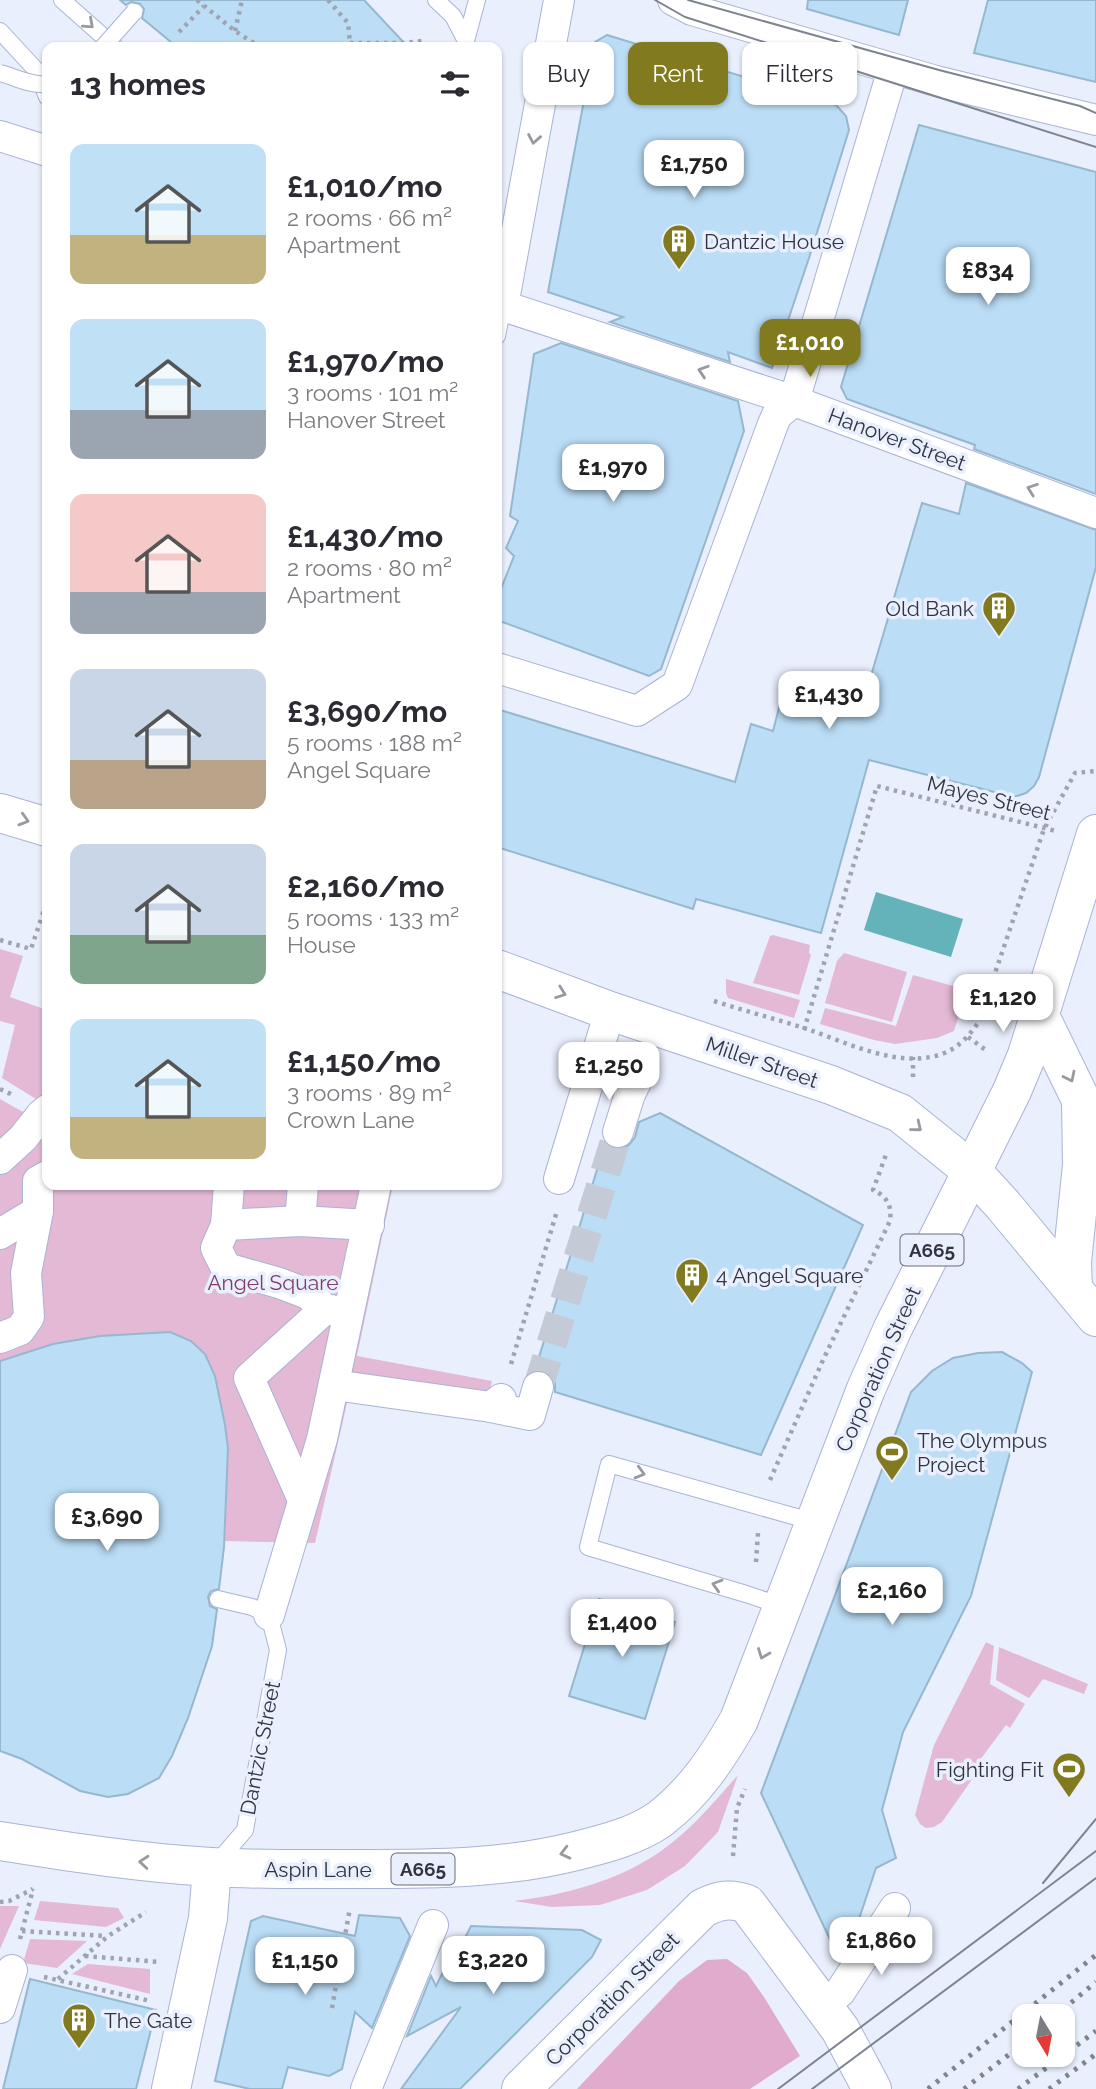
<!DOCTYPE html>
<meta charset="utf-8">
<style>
:root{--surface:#fff;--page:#f7f7f7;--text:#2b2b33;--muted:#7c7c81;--accent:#827a1f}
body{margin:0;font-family:Raleway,sans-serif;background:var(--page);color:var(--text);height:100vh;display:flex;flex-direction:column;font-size:26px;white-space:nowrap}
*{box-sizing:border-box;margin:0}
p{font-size:23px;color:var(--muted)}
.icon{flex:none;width:38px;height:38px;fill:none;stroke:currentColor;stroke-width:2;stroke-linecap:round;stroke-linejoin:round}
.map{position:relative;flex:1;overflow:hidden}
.panel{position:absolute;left:42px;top:42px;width:460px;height:1148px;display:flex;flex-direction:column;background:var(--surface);border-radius:14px;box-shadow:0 2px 5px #0004}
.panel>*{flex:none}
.banner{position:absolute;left:523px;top:42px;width:467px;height:63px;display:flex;gap:14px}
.needle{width:46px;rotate:170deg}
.tools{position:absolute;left:1012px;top:2004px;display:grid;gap:14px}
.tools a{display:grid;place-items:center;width:63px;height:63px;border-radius:14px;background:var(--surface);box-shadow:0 2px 5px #0004;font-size:35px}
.price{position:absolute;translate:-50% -60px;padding:0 16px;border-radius:14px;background:#fff;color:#222;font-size:23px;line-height:46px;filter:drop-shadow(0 2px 4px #0008)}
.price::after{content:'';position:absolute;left:50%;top:42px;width:21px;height:16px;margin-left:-10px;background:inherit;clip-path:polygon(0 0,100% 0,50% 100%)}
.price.on{background:var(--accent);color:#fff}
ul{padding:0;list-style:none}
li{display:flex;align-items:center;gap:21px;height:175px;padding:0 28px}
li span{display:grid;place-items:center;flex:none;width:196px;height:140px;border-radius:14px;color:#555}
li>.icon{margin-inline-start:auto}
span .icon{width:84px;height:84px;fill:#fffc;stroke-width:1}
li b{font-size:30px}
h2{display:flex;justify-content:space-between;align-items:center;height:84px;padding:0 28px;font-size:30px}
.chip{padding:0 24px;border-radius:14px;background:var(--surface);box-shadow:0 2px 5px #0004;font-size:24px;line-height:63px}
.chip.on{background:var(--accent);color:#fff}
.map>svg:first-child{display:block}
.green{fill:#e4b9d5}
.forest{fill:#e1abce}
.water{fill:#64b2ba}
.building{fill:#bbddf6;stroke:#96b8cf;stroke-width:2}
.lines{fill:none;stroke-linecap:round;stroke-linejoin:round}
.street-tunnel{stroke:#c5cad7;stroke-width:30;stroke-dasharray:30 15;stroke-linecap:butt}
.lane-casing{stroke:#a9b3d5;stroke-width:18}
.street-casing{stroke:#a9b3d5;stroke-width:32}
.secondary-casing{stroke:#a9b3d5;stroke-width:40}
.highway-casing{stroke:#a9b3d5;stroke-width:40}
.path{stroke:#9fa4b1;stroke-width:4.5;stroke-dasharray:3.5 5;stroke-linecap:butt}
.lane{stroke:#fff;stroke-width:16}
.street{stroke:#fff;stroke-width:30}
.secondary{stroke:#fff;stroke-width:38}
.highway{stroke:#fff;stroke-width:38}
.tram{stroke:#7f8491;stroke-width:2}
.rail{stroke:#7f8491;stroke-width:5;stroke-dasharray:3.5 7;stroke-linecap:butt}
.lane-bridge-casing{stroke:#a9b3d5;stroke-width:18;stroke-linecap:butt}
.lane-bridge{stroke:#fff;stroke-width:16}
.oneway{stroke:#989aa0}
.labels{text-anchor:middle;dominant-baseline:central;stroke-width:7;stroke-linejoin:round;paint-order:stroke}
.shield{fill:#eaeffd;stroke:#686c79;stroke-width:2}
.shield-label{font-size:19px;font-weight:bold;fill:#303441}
.poi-label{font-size:21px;fill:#303441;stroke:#eaeffd;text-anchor:start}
.street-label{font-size:21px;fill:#303441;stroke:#eaeffd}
.park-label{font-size:21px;fill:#7e3d6b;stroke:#eaeffd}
</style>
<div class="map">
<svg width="1096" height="2089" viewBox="0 0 1096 2089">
<rect width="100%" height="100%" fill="#eaeffd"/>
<g class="green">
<polygon points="773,935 810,945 809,953 811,955 799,995 753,983 770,936"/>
<polygon points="0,949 23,956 10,997 47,1010 47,1185 393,1185 357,1356 492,1381 488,1396 353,1377 315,1543 225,1541 228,1448 223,1412 215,1376 207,1357 191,1341 170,1332 100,1336 68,1342 0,1361 0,1099 23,1112 36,1099 2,1078 15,1025 0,1021"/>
<polygon points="844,953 907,972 892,1022 825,1003 837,961"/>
<polygon points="913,975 964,989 966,992 954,1031 937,1038 895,1044 874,1040 820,1024 825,1008 896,1026"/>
<polygon points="726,979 800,1000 794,1018 728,998 726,993"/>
<polygon points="986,1642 994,1646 990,1684 1025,1704 1010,1728 1006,1725 974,1768 978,1771 942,1822 934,1827 926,1828 920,1824 915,1815 934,1745"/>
<polygon points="999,1647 1088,1684 1084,1694 1043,1679 1029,1698 996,1680"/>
<path d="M 738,1775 L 718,1832 L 685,1866 L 647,1890 L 600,1905 L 552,1907 L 514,1901 C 565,1895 618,1881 661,1851 C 691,1830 714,1802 738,1775 Z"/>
<polygon points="40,1901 118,1908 124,1918 106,1927 34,1920"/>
<polygon points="0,1906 19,1906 0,1949"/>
<polygon points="30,1939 87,1941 57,1968 23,1963"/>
<polygon points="88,1964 150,1969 150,1994 72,1974"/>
</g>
<polygon class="forest" points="727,1959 747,1973 764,1997 800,2056 750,2089 577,2089 679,1981 707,1960"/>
<polygon class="water" points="876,892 963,919 951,957 864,930"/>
<g class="building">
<polygon points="120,0 364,0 408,47 177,47 142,18 144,9 140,4 131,2 126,5"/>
<polygon points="808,0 908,0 899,35 807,9"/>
<polygon points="988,0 1096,0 1096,82 974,53"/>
<polygon points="607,35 836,105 846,116 849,130 810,255 772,368 728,352 730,362 610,322 623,317 548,292 595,42"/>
<polygon points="919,125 1096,172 1096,494 974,449 975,445 847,399 841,387"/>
<polygon points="561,343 738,401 744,431 661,669 649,676 497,620 497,599 514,556 506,548 518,521 510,516 534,354"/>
<polygon points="966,483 1096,530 1096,567 1039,777 1034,786 1026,793 1017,796 1006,797 994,792 869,760 821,933 696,899 693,909 497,847 497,709 735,782 751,724 773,731 785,685 831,693 863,703 922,503 959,514"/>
<polygon points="660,1113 863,1225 761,1455 555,1392 555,1383 551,1375 543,1370 535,1370 605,1144 613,1149 621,1149 629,1145 635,1137 639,1122"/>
<polygon points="170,1332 191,1341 205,1354 215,1376 225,1425 228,1448 224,1547 219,1589 211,1591 208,1597 210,1606 217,1609 212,1646 188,1718 172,1756 159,1778 128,1794 108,1797 80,1791 22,1759 0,1751 0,1361 53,1344 100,1336"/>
<polygon points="1002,1352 1022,1363 1032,1372 971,1596 903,1732 882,1810 896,1858 876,1868 856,1928 834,1948 761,1793 911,1392 932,1371 953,1358 978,1353"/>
<polygon points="599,1599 675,1622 645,1719 569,1696"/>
<polygon points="359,1915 400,1918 410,1936 372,2028 355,2012 342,2069 329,2076 288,2067 282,2089 250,2089 215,2081 251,1921 263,1916 355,1936"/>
<polygon points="471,1926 582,1930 601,1940 592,1957 460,2089 401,2089 461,2007 407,2036 431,1976 436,1986 450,1958 454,1960"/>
<polygon points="30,1979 156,2010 136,2089 3,2089"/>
</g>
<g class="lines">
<polyline class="street-tunnel" points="538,1387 618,1132"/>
<g class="lane-casing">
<g id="lane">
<polyline points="62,0 115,47"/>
<polyline points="436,0 453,16 466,41"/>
<polyline points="0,31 37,71 47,97"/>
<polyline points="466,41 477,0"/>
<polyline points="497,336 503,306"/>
<polyline points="782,1606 746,1594 588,1547 609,1464 814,1522"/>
<polyline points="215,1865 245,1830 278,1650 269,1615 252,1607 218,1599"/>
</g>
</g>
<g class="street-casing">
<g id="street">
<polyline points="673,0 692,10 936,81 1096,120"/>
<polyline points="0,136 47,151"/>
<polyline points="497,304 794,401 1096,513"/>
<polyline points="503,306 559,0"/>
<polyline points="497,668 637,711 677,685 773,424 777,415 794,401 893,69"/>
<polyline points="618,1132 630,1094 641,1072"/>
<polyline points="0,1159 23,1138 41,1115 47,1110"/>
<polyline points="559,1179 610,1011"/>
<polyline points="229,1185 226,1225 216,1248 226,1268 279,1283 308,1294 325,1309 342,1312"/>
<polyline points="300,1221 303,1185"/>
<polyline points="226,1225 300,1221 369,1225"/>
<polyline points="0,1234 38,1211"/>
<polyline points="0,1338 20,1330 29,1317 26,1273 38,1211 38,1181 47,1176"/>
<polyline points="334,1385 491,1407 501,1399"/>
<polyline points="491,1407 530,1415 538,1387"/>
<polyline points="303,1500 249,1378 325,1309"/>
<polyline points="269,1615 322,1439 376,1185"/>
<polyline points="823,2006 840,1992 895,1908"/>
<polyline points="0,2008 12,1970"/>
<polyline points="366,2089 433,1925"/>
</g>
</g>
<g class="secondary-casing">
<g id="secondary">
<polyline points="1040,1016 1081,1100 1082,1165 1072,1262 1073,1289"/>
<polyline points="972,1171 1012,1091 1027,1055 1096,834"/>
<polyline points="171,2089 208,1918 212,1868"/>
<path d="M 521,2089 L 703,1908 C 719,1900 730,1898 747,1904 L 840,2029 L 872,2089"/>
</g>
</g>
<g class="highway-casing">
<g id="highway">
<polyline points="0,813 47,827"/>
<polyline points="497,969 610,1011 831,1085 900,1113 972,1171 1003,1205 1096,1317"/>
<path d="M 0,1841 C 70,1852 140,1863 211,1867 C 260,1870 310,1869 360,1869 C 434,1869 504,1869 576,1851 C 604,1844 636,1836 660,1819 C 695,1792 718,1757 739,1720 L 866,1389 L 893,1328 L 972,1171"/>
</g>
</g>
<g class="path">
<polyline points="197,0 235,31 260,47"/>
<polyline points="328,0 348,23 350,43 347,47"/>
<polyline points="235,31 242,0"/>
<polyline points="179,32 204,6"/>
<polyline points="350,43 404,43 422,41"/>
<polyline points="0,940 31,949 47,901"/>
<path d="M 714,1001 C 745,1011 776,1019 807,1029 C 848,1043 898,1069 942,1054 C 958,1048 969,1036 978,1023 L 1044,829 L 1075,773 L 1096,771"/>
<polyline points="804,1030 877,786 1056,831"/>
<polyline points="968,1037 987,1051"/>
<polyline points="913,1077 913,1057"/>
<polyline points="0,1089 15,1096"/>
<polyline points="511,1364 557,1211"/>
<path d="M 770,1480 L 823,1360 L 890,1221 C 892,1206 887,1196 873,1190 L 887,1152"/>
<polyline points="756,1562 758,1533"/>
<polyline points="733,1856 737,1808 745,1789"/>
<polyline points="0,1902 9,1901 33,1889"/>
<polyline points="22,1931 107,1936"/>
<polyline points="20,1939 33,1889"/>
<polyline points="85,1956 160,1962"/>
<polyline points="44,1977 151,2001"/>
<polyline points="58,1979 108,1936 146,1912"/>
<polyline points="332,2008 350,1908"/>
</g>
<use href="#lane" class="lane"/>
<use href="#street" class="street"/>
<use href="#secondary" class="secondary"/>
<use href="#highway" class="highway"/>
<g class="tram">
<polyline points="655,0 685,17 1096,147"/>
<polyline points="688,0 939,70 1080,106 1096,113"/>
<polyline points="1043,1883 1096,1819"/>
<polyline points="778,2089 1096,1851"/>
<polyline points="812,2089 1096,1878"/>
</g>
<g class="rail">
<polyline points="1055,2016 1096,1982"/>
<polyline points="928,2089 1096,1955"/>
<polyline points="964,2089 1024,2043"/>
<polyline points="1018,2089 1096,2031"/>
<polyline points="1049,2089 1096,2054"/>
</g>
<g class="lane-bridge-casing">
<g id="lane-bridge">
<polyline points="103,47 134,12"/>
<path d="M 0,73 C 15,77 32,86 47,84"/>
</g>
</g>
<use href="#lane-bridge" class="lane-bridge"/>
</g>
<defs><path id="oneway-chevron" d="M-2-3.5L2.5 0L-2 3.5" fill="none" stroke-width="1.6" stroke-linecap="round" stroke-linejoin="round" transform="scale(1.75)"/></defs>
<g class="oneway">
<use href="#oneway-chevron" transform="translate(89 24) rotate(42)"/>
<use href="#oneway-chevron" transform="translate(534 139) rotate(100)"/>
<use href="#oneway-chevron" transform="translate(703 371) rotate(-162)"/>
<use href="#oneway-chevron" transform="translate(1032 489) rotate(-160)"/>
<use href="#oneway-chevron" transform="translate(24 820) rotate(16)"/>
<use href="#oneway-chevron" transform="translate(561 993) rotate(20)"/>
<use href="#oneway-chevron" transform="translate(1070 1077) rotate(64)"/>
<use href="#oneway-chevron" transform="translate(917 1127) rotate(39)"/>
<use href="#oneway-chevron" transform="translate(640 1473) rotate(16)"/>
<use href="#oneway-chevron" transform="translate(717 1585) rotate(-164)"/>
<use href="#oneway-chevron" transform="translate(763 1654) rotate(111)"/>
<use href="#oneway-chevron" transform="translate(565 1853) rotate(166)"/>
<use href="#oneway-chevron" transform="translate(144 1862) rotate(-175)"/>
</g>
<defs>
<g id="building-pin" transform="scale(1.75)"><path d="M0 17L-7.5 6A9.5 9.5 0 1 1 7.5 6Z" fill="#827a1f" stroke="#eaeffd"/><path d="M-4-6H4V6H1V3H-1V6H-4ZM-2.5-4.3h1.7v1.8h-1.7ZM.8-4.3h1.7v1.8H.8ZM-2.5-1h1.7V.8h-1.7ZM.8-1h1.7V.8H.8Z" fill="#fff"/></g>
<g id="stadium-pin" transform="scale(1.75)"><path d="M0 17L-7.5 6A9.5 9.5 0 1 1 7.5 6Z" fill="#827a1f" stroke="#eaeffd"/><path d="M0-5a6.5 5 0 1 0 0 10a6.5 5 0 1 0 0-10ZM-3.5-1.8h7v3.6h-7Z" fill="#fff"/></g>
</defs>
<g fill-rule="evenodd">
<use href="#building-pin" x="679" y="241"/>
<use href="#building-pin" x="999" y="608"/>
<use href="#building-pin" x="692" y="1275"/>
<use href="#stadium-pin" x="892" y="1452"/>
<use href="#stadium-pin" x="1069" y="1769"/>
<use href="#building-pin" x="79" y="2020"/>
</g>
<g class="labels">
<g class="shield">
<rect x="900.5" y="1234.5" width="63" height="31" rx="5"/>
<rect x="391.5" y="1853.5" width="63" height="31" rx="5"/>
</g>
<g class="shield-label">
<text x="932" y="1250">A665</text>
<text x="423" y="1869">A665</text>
</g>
<g class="poi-label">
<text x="704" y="241">Dantzic House</text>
<text x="974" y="608" text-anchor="end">Old Bank</text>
<text x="716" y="1275">4 Angel Square</text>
<text x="917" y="1440">The Olympus<tspan x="917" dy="24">Project</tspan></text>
<text x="1044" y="1769" text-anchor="end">Fighting Fit</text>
<text x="104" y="2020">The Gate</text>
</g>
<g class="street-label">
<text transform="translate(897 439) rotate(20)">Hanover Street</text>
<text transform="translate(989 798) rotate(14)">Mayes Street</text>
<text transform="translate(762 1062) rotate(19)">Miller Street</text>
<text transform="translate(878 1369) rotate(-66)">Corporation Street</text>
<text transform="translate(260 1748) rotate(-79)">Dantzic Street</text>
<text x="318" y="1869">Aspin Lane</text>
<text transform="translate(612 1999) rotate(-45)">Corporation Street</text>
</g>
<g class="park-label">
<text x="273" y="1282">Angel Square</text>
</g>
</g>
</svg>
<div class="tools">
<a><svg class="needle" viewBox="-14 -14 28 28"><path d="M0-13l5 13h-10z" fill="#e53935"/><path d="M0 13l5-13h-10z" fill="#7c7c81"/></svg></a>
</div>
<b class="price" style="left:694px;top:200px">£1,750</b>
<b class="price" style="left:988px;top:307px">£834</b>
<b class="price on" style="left:810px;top:379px">£1,010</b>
<b class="price" style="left:613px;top:504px">£1,970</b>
<b class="price" style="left:829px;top:731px">£1,430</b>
<b class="price" style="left:1003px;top:1034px">£1,120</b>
<b class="price" style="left:609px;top:1102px">£1,250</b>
<b class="price" style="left:107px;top:1553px">£3,690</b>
<b class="price" style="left:892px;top:1627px">£2,160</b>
<b class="price" style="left:622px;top:1659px">£1,400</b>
<b class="price" style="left:881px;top:1977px">£1,860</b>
<b class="price" style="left:493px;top:1996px">£3,220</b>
<b class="price" style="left:305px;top:1997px">£1,150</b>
<div class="banner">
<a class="chip">Buy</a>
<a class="chip on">Rent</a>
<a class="chip">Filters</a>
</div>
<section class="panel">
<h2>13 homes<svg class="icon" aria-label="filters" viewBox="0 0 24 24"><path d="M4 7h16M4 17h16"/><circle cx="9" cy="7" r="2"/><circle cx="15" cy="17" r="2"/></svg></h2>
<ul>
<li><span style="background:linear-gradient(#bfe0f5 65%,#c2b280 0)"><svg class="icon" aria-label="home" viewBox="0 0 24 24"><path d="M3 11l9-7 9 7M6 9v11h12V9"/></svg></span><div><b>£1,010/mo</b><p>2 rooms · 66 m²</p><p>Apartment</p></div></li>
<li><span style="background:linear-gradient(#bfe0f5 65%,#9aa5b1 0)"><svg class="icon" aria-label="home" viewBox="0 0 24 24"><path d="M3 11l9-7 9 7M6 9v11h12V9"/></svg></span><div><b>£1,970/mo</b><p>3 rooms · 101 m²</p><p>Hanover Street</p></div></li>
<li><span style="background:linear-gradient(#f6c9c9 70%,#9aa5b1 0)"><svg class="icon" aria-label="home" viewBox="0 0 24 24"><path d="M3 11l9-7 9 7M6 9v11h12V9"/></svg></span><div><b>£1,430/mo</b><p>2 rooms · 80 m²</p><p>Apartment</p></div></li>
<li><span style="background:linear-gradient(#c9d6e8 65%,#b9a48a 0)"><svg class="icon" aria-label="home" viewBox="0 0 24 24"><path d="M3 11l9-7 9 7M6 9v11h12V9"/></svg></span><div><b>£3,690/mo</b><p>5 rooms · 188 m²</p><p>Angel Square</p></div></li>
<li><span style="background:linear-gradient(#c9d6e8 65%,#7fa58c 0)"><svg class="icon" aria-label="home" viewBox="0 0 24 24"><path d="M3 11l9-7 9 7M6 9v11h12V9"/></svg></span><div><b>£2,160/mo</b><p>5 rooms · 133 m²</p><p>House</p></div></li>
<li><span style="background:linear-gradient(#bfe0f5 70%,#c2b280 0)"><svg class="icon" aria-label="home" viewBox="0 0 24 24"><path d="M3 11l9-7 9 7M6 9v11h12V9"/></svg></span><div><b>£1,150/mo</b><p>3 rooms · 89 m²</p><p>Crown Lane</p></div></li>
</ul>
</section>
</div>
